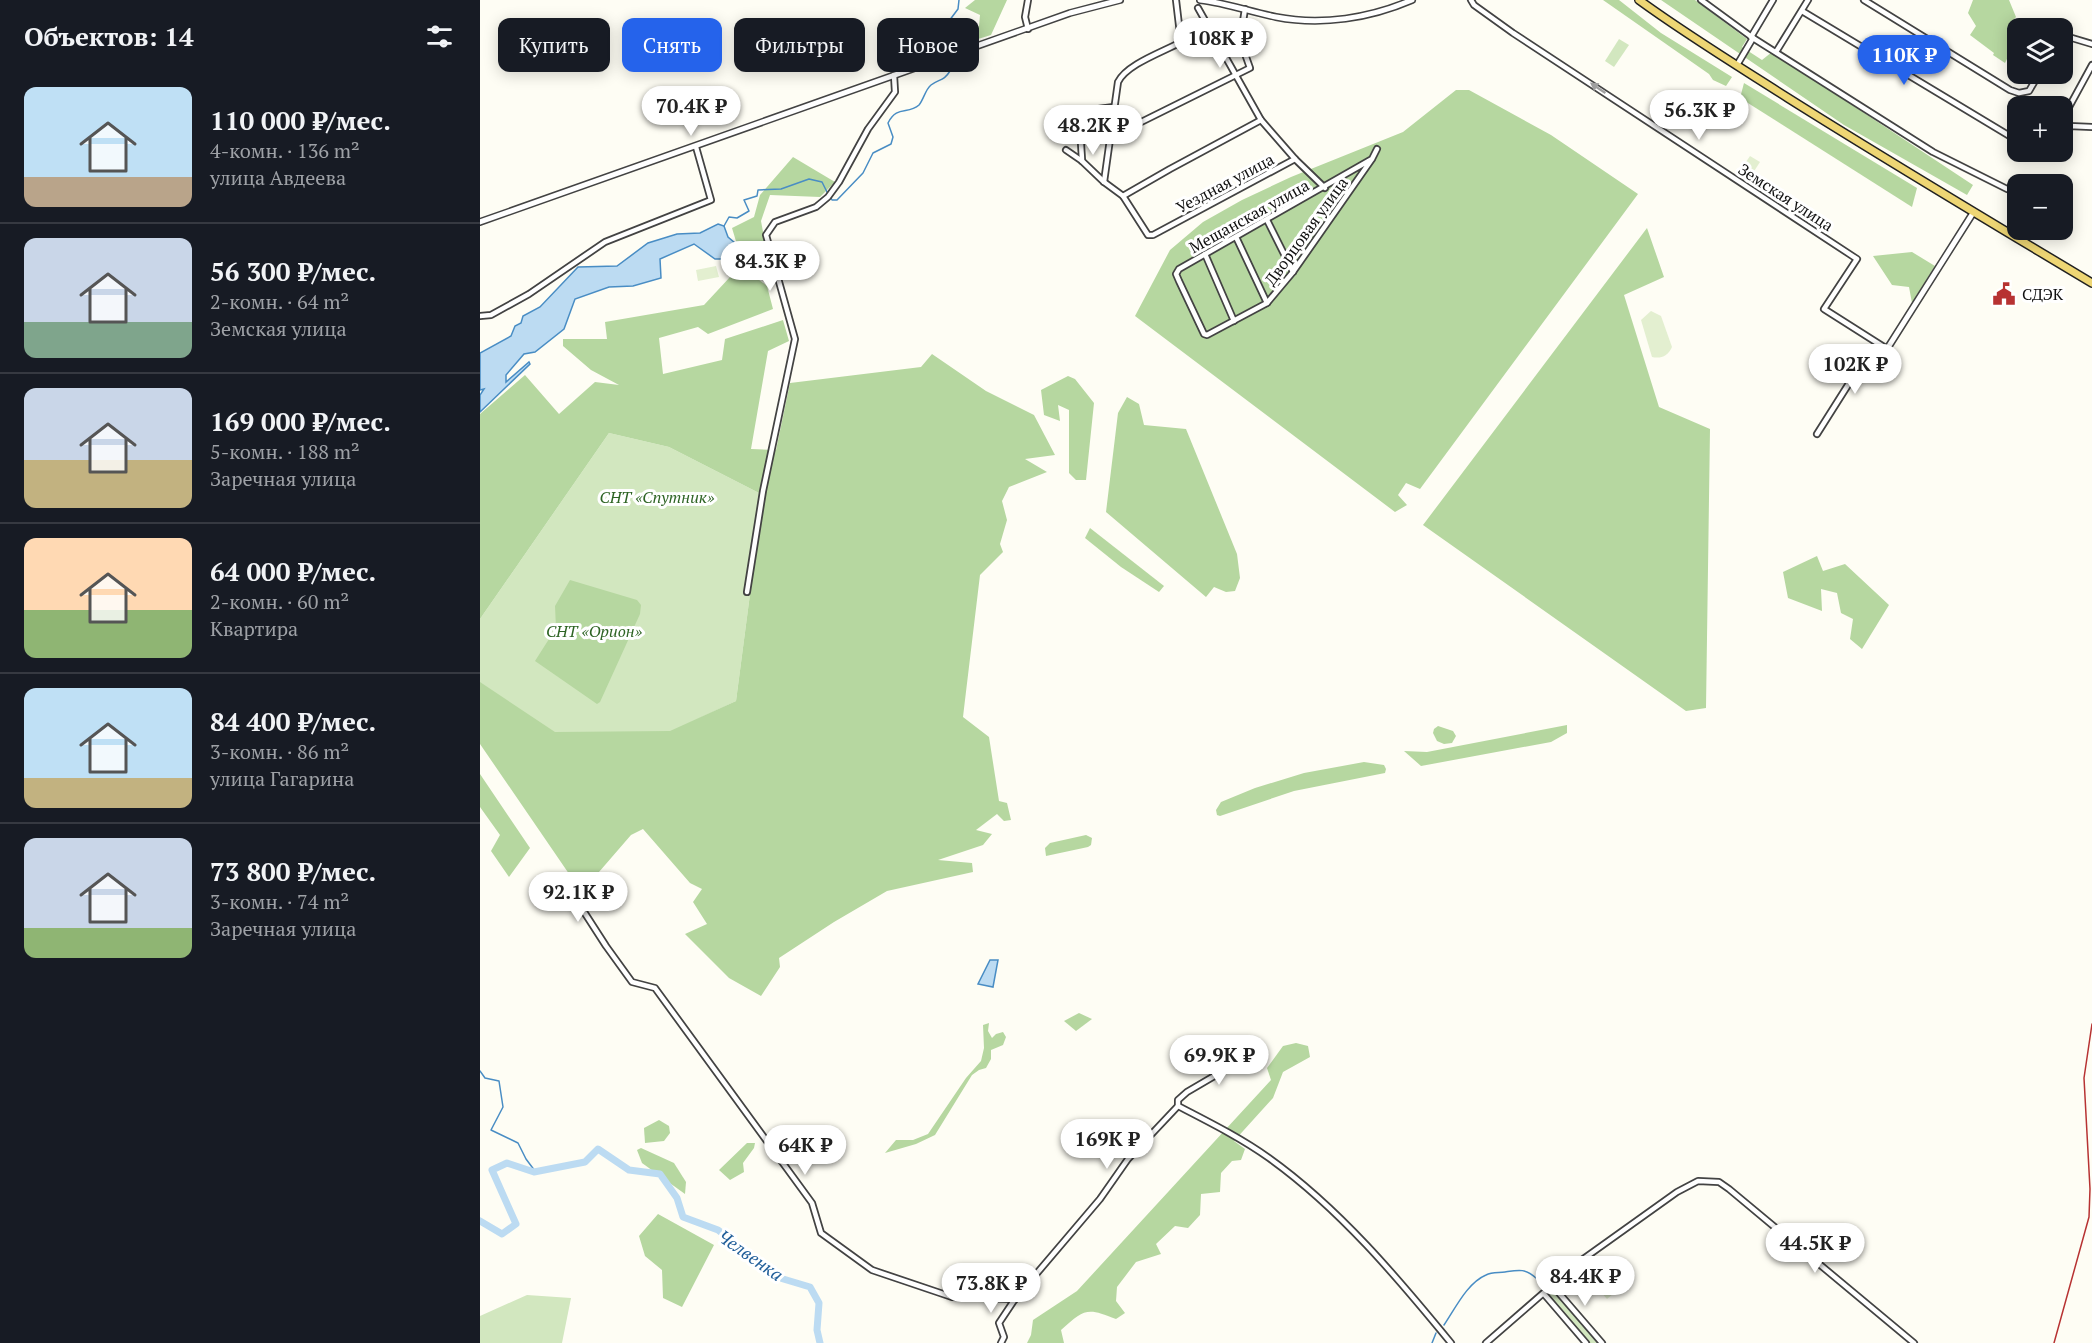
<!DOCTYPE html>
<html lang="ru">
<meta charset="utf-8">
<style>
:root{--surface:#171b24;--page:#242831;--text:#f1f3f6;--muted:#9ea1a6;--line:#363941;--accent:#2563eb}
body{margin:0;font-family:"PT Serif",serif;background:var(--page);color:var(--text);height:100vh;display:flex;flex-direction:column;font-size:22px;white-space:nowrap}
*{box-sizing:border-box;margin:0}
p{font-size:20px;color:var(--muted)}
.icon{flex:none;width:33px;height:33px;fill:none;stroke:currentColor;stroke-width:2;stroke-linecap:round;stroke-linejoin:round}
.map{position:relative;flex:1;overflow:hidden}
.side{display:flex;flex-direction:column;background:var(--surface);width:480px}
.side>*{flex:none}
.hud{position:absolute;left:18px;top:18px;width:570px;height:54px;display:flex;gap:12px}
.tools{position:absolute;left:1527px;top:18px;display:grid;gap:12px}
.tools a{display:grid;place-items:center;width:66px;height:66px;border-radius:12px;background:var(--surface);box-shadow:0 3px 15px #0003;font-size:30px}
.price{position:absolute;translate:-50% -51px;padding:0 14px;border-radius:21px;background:#fff;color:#222;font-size:20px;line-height:39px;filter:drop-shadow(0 2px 3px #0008)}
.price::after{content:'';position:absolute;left:50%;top:36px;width:18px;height:14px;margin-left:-9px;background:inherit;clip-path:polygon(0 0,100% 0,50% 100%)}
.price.active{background:var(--accent);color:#fff}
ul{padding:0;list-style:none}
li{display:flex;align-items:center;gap:18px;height:150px;padding:0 24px}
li+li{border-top:2px solid var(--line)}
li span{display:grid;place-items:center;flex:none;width:168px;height:120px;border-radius:12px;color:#555}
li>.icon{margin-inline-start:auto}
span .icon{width:72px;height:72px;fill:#fffc;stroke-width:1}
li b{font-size:26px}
h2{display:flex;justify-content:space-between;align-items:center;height:72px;padding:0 24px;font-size:26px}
.chip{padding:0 21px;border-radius:12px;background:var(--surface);box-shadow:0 3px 15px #0003;font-size:21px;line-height:54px}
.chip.active{background:var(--accent);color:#fff}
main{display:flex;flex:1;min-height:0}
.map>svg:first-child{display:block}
.green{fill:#d2e7bf}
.forest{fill:#b6d7a0}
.pitch{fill:#e3efd0}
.water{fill:#bcdbf2;stroke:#498dc4;stroke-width:1.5}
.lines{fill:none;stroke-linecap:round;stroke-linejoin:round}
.stream{stroke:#498dc4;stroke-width:1.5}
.river{stroke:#bcdbf2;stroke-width:7}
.minor-casing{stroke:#434343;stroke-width:8}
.tertiary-casing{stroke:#434343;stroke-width:8}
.primary-casing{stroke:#212121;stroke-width:10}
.minor{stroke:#fff;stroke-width:4.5}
.tertiary{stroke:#fff;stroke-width:5}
.primary{stroke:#eed674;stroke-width:7}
.rail{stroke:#b73232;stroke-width:1.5}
.oneway{fill:#9f9f9f}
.labels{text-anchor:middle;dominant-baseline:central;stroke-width:6;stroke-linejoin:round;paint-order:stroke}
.street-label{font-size:16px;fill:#101010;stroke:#fff}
.poi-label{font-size:16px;fill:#101010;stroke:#fff;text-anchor:start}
.park-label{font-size:16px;font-style:italic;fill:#2e6424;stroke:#fff}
.water-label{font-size:18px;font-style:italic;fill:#225f9a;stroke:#fff}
</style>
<main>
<section class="side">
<h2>Объектов: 14<svg class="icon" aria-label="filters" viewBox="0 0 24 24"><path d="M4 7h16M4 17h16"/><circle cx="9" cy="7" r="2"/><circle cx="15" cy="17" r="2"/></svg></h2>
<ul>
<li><span style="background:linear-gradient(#bfe0f5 75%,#b9a48a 0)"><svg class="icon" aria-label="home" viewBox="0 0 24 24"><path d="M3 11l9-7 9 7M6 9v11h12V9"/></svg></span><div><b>110 000 ₽/мес.</b><p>4-комн. · 136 m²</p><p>улица Авдеева</p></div></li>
<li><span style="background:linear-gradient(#c9d6e8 70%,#7fa58c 0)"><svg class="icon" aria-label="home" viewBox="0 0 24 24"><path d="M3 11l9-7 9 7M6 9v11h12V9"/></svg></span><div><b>56 300 ₽/мес.</b><p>2-комн. · 64 m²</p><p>Земская улица</p></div></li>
<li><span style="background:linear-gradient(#c9d6e8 60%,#c2b280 0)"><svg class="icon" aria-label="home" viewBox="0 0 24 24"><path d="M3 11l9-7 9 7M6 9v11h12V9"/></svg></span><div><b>169 000 ₽/мес.</b><p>5-комн. · 188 m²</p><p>Заречная улица</p></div></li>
<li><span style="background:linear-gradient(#ffd9b3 60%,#8fb573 0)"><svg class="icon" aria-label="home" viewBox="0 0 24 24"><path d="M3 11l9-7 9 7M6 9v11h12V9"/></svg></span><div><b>64 000 ₽/мес.</b><p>2-комн. · 60 m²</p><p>Квартира</p></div></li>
<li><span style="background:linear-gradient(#bfe0f5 75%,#c2b280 0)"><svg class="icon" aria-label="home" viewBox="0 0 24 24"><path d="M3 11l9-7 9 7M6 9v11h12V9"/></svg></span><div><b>84 400 ₽/мес.</b><p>3-комн. · 86 m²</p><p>улица Гагарина</p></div></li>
<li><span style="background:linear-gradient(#c9d6e8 75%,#8fb573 0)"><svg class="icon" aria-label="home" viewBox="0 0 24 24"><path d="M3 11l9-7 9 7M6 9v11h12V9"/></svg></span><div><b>73 800 ₽/мес.</b><p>3-комн. · 74 m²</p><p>Заречная улица</p></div></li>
</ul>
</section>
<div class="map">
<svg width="1612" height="1343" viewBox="0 0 1612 1343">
<rect width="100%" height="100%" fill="#fefdf4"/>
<g class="green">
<polygon points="1139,39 1149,45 1134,67 1125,61"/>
<polygon points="129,433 189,447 283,495 256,701 190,732 70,733 0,686 0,619"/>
<polygon points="1072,1290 1074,1291 1120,1343 1110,1343 1069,1296"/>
<polygon points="47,1295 91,1298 82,1343 0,1343 0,1316"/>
</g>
<g class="forest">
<polygon points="495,0 527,0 511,35 482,44 481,33 499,26 500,15 485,8"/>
<polygon points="1123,0 1139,0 1181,33 1252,77 1246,86 1233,80 1229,74"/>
<polygon points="1181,0 1215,0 1267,39 1262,47 1282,60 1292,52 1493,185 1487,195 1364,125"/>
<polygon points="1493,0 1529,0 1536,17 1527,28 1537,39 1525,63 1513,55 1514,53 1490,35 1496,26 1488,13"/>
<polygon points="1264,83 1437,188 1432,207 1260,98"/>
<polygon points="976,90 989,90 1071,135 1158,194 940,489 926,483 918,495 927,505 915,512 655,316 690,250 723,222 762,200 811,177 923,132"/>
<polygon points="313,157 355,182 340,197 290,195 281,221 286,248 272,262 254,272 244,263 258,248 252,228 274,217 280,195"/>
<polygon points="1167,228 1184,277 1144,295 1179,407 1230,429 1226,708 1206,711 943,525"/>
<polygon points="1432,252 1455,266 1432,303 1429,287 1412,285 1393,256"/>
<polygon points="269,272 287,286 293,309 228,334 218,327 179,338 183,374 242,360 245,339 303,320 309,341 288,351 271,449 296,450 310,383 441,367 452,354 506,391 554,415 575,455 545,459 567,472 529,487 522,501 527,520 520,544 523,552 500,575 485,700 483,717 509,737 519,801 527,803 531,820 524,821 517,814 496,830 512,834 503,845 458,860 492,863 493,872 407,891 354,922 299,958 300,967 281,996 249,978 205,934 227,924 213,902 222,889 210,883 163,829 151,835 106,887 98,887 0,744 0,682 75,732 190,731 256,701 283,495 189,447 129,433 0,619 0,414 45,375 79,414 115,382 139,385 111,370 83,346 83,339 127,339 125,322 224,305 250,277"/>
<polygon points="588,376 595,379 614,403 606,480 596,480 589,473 589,410 578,405 580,421 564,415 561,390"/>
<polygon points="647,397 659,404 664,425 706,429 757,554 760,578 755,591 746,592 734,587 726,597 626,512 638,413"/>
<polygon points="610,528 684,586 679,592 641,567 605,538"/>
<polygon points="1337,556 1343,571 1365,564 1409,605 1382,649 1370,639 1373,619 1361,613 1357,593 1341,589 1342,611 1308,598 1303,572"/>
<polygon points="90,580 157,600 161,605 160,614 120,702 117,704 55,661 76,628 75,606"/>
<polygon points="1087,725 1087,733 1071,742 941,766 924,751 947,752"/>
<polygon points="958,726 973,731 976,736 972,743 964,744 957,741 953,733 954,729"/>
<polygon points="884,762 904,765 906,769 905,773 814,791 740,816 737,815 736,810 741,802 775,788 824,773"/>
<polygon points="0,774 50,848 29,877 11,851 20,835 0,807"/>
<polygon points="606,835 612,838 611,845 608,847 566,856 565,848 570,843"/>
<polygon points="599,1013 612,1019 596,1031 584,1021"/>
<polygon points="509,1023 508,1031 512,1038 516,1034 523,1032 526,1037 523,1045 511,1050 511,1059 506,1068 499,1070 492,1075 455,1135 436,1144 405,1153 416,1140 433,1140 448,1134 486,1078 501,1061 504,1048 503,1025"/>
<path d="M 816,1043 L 828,1046 L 830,1057 L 803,1072 L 793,1098 L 754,1141 L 765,1149 L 761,1160 L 752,1161 L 741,1173 L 740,1192 L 721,1194 L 720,1215 L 708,1228 L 695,1226 L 676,1244 L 681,1254 L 656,1262 L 637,1287 L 636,1301 L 645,1313 L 636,1319 C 607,1307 604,1309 581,1330 L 584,1343 L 547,1343 L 551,1335 L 553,1320 L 597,1291 L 791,1080 L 787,1068 L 803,1046 Z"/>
<polygon points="179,1120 189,1126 190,1133 184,1141 165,1143 164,1128"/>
<polygon points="267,1143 275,1143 274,1148 263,1163 264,1172 250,1180 239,1170"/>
<polygon points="161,1148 194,1163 206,1182 205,1194 162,1163 157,1150"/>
<polygon points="178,1214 234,1245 202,1307 183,1298 182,1270 165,1256 159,1236"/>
</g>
<g class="pitch">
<polygon points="1270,156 1280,162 1269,179 1259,172"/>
<polygon points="236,266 239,277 218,281 216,270"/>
<path d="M 1171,311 L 1181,316 L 1192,347 C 1188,356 1181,359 1172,357 L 1161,320 Z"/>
<polygon points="1138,1276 1145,1284 1127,1299 1120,1291"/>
</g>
<g class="water">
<polygon points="238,224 244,226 248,237 255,243 247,259 235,259 214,244 180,259 181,278 153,286 129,287 95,299 84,329 55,352 44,354 26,375 26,382 49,362 50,364 0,412 0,395 4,389 0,390 0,353 31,336 35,326 41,323 43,316 60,307 98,267 137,266 168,243 197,234 220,233"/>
<polygon points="510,960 518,960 513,987 498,984"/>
</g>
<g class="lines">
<g class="stream">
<polyline points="465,48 463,29 478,9 479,0"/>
<path d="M 351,198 L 352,200 L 357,200 L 383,173 L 393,153 L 411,144 L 413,137 L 408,123 C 417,105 428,115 439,105 C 444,99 445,90 451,85 C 459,79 464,81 470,71 L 469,63"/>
<polyline points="244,226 249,217 257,218 269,211 264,200 277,196 278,190 301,189 329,179 342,182 348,194"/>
<polyline points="0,1071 5,1078 19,1081 23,1107 11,1130 38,1143 46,1159 55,1171 54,1172"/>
<path d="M 964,1325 C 975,1309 987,1283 1006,1275 C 1012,1272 1019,1273 1025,1272 C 1038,1270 1045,1268 1056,1278"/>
<polyline points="952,1343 956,1333"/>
</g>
<polyline class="river" points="0,1221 22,1234 36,1224 12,1170 27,1163 54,1172 105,1162 118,1149 149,1170 180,1174 197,1198 203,1217 238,1230 300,1278 330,1287 339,1303 337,1330 340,1343"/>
<g class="minor-casing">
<g id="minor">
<polyline points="991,0 994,5 1033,33 1377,259 1344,309 1407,349 1380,366 1337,434"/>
<polyline points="1221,0 1273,38 1453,152 1527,189"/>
<polyline points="1384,0 1530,90 1539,93 1549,91 1559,74"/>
<polyline points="1322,11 1538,141"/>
<polyline points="548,29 545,17 548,0"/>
<polyline points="1582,35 1612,44"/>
<polyline points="1271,37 1293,0"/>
<polyline points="701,42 729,28"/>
<polyline points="1296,52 1328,0"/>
<polyline points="1257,65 1273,38"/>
<polyline points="1582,120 1612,65"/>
<polyline points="1582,130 1589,126 1612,127"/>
<polyline points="631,137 770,68 760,40 765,9"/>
<polyline points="586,150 602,161 624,182 643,196 668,235 673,235 815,159 781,120 718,8"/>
<polyline points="815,159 845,188"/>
<polyline points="892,159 699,269 696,274 699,281 724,334 727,335 787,303 813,272 892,159 897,149"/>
<path d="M 602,161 C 602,148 596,119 611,111 C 617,108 627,108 634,107"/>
<path d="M 624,182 L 638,82 C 647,64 683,52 701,42 L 696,0"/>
<polyline points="643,196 690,169 781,120"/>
<polyline points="787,220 813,272"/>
<polyline points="756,237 787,303"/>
<polyline points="725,254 754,321"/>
<polyline points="0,316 11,315 49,294 125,242 231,200 216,147"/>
<polyline points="267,592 283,491 315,339 286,235 295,222 336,207 348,197 359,182 388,129 415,92 414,75"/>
<polyline points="83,889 97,901 126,946 152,982 175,988 332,1203 341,1233 392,1270 472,1297 535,1299"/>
<polyline points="698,1106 698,1100 707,1092 765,1058"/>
<polyline points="1072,1285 1122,1343"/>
<polyline points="1064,1294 1106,1343"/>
<path d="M 521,1343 L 524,1337 L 519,1323 L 535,1299 L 620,1199 L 648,1159 L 698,1106 C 729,1122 761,1138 789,1158 C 859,1208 917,1277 971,1343"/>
<polyline points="1006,1343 1099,1262 1197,1192 1218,1181 1239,1182 1249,1189 1434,1343"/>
</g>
</g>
<g class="tertiary-casing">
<g id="tertiary">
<path d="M 720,0 C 746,3 771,12 796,17 C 842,26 890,18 932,0"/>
<polyline points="0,222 590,13 640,0"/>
<polyline points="1407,349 1493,213"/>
</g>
</g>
<g class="primary-casing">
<path id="primary" d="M 1159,0 C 1207,35 1258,66 1308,98 C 1408,161 1510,222 1612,283"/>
</g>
<use href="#minor" class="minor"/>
<use href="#tertiary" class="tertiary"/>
<use href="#primary" class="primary"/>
<polyline class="rail" points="1574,1343 1609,1217 1610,1189 1604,1078 1612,1024"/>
</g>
<defs><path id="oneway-solid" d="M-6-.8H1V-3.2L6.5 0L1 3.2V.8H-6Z" transform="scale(1.5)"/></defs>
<use class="oneway" href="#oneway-solid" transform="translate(1118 88) rotate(-146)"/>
<defs>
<g id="civic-bare" transform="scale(1.8)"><path d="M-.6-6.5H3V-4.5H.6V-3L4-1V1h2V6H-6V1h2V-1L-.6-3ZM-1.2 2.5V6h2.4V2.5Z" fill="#b73232" stroke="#fff" stroke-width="2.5" paint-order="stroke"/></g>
</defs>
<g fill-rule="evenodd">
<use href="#civic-bare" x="1524" y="294"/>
</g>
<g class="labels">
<g class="street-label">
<text transform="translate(745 183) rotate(-28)">Уездная улица</text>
<text transform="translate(1306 197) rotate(33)">Земская улица</text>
<text transform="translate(769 216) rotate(-29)">Мещанская улица</text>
<text transform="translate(826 231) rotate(-54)">Дворцовая улица</text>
</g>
<g class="poi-label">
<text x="1542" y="294">СДЭК</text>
</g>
<g class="park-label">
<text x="177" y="497">СНТ «Спутник»</text>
<text x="114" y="631">СНТ «Орион»</text>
</g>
<g class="water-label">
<text transform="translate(271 1255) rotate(35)">Челвенка</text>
</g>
</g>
</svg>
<div class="tools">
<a><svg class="icon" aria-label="layers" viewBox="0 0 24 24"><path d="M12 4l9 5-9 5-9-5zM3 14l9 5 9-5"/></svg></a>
<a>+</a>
<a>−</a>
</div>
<b class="price" style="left:740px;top:69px">108K ₽</b>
<b class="price active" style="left:1424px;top:86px">110K ₽</b>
<b class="price" style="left:211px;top:137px">70.4K ₽</b>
<b class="price" style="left:1219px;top:141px">56.3K ₽</b>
<b class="price" style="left:613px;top:156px">48.2K ₽</b>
<b class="price" style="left:290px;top:292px">84.3K ₽</b>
<b class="price" style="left:1375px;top:395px">102K ₽</b>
<b class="price" style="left:98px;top:923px">92.1K ₽</b>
<b class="price" style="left:739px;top:1086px">69.9K ₽</b>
<b class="price" style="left:627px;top:1170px">169K ₽</b>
<b class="price" style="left:325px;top:1176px">64K ₽</b>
<b class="price" style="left:1335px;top:1274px">44.5K ₽</b>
<b class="price" style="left:1105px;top:1307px">84.4K ₽</b>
<b class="price" style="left:511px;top:1314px">73.8K ₽</b>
<div class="hud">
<a class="chip">Купить</a>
<a class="chip active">Снять</a>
<a class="chip">Фильтры</a>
<a class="chip">Новое</a>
</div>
</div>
</main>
